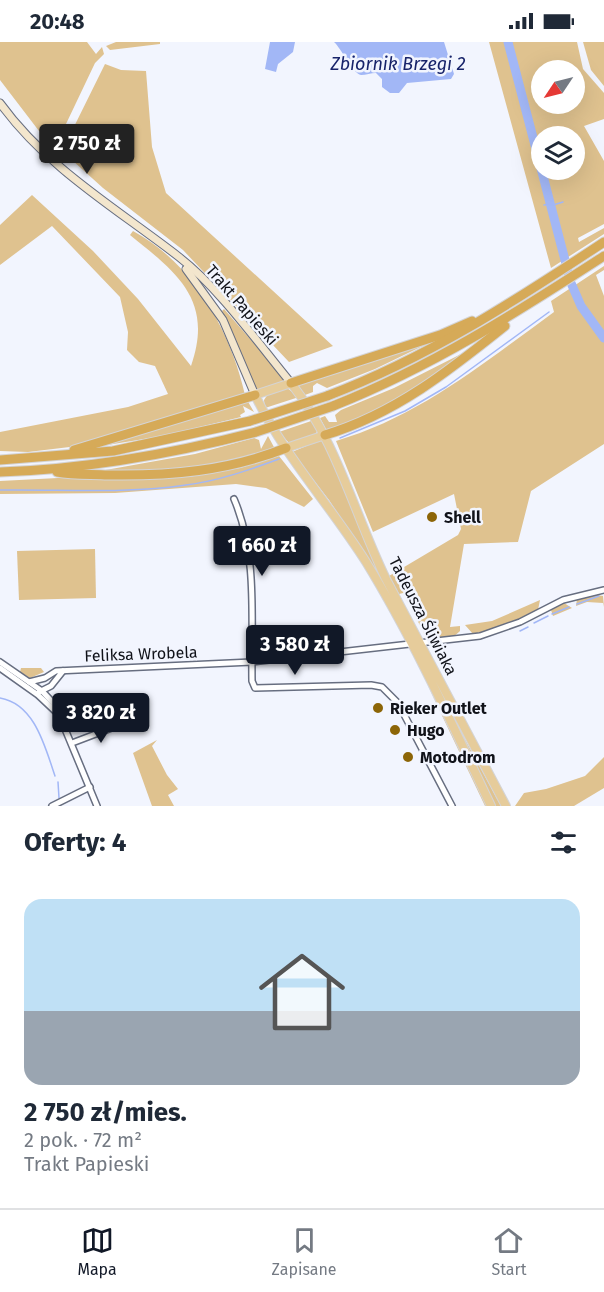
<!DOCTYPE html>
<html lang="pl">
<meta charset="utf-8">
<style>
:root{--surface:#fff;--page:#f6f6f7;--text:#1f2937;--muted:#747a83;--line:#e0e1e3;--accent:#111827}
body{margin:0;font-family:"Fira Sans",sans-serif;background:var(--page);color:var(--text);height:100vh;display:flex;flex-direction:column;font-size:22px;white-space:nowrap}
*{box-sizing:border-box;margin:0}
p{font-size:20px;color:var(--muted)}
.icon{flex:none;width:33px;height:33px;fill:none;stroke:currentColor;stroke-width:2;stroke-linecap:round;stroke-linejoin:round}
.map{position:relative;height:764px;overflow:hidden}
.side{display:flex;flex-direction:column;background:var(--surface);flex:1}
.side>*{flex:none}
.needle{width:39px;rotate:235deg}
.buttons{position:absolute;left:531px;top:18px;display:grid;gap:12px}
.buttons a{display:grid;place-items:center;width:54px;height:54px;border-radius:50%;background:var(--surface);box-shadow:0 6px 24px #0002;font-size:30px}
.price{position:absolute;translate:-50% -51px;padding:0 14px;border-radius:6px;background:var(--accent);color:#fff;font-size:20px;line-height:39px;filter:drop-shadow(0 2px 3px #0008)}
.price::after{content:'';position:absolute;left:50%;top:36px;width:18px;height:14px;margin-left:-9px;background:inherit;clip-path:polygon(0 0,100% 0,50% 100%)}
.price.current{background:#222;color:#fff}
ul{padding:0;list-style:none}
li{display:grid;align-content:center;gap:12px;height:318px;padding:0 24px}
li span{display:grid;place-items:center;height:186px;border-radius:18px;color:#555}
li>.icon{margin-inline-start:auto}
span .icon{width:108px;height:108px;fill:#fffc;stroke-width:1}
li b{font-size:26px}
h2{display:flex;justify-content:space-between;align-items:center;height:72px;padding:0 24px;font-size:26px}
.status{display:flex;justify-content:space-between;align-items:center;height:42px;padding:0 30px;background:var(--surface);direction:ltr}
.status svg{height:16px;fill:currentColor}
.tabs{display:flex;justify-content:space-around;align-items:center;height:84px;border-top:2px solid var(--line);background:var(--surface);font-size:16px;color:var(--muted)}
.tabs a{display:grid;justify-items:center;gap:3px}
.tabs .current{color:var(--accent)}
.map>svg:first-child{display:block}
.green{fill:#dfc28f;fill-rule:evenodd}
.water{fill:#a2b7f6}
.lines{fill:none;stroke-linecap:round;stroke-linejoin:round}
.stream{stroke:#a2b7f6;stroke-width:1.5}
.river{stroke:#a2b7f6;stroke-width:9}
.street-casing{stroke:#676e80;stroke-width:8}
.secondary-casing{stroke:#676e80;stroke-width:9}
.primary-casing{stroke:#d4d4d6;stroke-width:10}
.highway-casing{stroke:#d4d4d6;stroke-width:11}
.street{stroke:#fff;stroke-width:5}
.secondary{stroke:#f3e6cd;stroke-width:7}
.primary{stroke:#e6cc9b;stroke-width:8}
.highway{stroke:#d6aa58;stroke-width:9}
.highway-bridge-casing{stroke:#d4d4d6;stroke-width:11;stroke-linecap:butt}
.highway-bridge{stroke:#d6aa58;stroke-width:9}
.poi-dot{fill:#8c6507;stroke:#f2f5fe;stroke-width:2}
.labels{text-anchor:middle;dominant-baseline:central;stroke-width:5;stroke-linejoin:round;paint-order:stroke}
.street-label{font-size:16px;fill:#101219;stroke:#f2f5fe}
.poi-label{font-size:16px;font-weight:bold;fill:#101219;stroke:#f2f5fe;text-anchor:start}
.water-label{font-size:18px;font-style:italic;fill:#17236a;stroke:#f2f5fe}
</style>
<div class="status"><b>20:48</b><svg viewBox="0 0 49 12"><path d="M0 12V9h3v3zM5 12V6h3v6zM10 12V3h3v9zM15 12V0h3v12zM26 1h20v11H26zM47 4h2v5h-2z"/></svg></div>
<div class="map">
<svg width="604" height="764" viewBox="0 0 604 764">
<rect width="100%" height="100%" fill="#f2f5fe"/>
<g class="green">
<polygon points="0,0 87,0 96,12 102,5 104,12 95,21 56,103 39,89 0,38"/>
<polygon points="116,0 160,0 160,2 110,8 106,4"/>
<path d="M 489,0 L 577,0 L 583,27 L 604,51 L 604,77 L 584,84 L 604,119 L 604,182 L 578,196 L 579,200 L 604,186 L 604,192 L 551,226 ZM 574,28 L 574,62 L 542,62 L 542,28 ZM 574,94 L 574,128 L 542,128 L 542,94 Z"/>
<polygon points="583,0 604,0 604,44 591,28"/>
<polygon points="105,22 121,28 146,29 152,105 166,151 333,304 289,320 183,208 103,146 62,109"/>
<path d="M 32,153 L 93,209 L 138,257 L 191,324 C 214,258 177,231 130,193 L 133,189 C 193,221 231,290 245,353 L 78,404 L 28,410 L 0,409 L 0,390 L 128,365 L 168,352 L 155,324 L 139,320 L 127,308 L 128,290 L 120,255 L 52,184 L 0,223 L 0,183 Z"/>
<path d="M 604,224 L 604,228 L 596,233 L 604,254 L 604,402 L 531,449 L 518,500 L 464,502 L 450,585 L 460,584 L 460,589 C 451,599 435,597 425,593 L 403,551 L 399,552 L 389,534 L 458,493 L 461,487 L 454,452 L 373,490 L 336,399 C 419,375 485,320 554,270 L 551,259 Z"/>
<polygon points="224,267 286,338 285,340 260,348 256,347 222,269"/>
<polygon points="435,298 375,327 327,346 317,341 313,344 313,350 305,353 298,343"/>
<polygon points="469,308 387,365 327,389 320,376 325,374 329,380 337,380 335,373 341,368 394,346"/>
<polygon points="287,346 299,355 265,366 264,358 268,352"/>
<polygon points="247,358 254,370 243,364 245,370 240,373 241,375 163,394 107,403"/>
<polygon points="314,378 318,387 315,394 290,402 279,390"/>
<path d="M 268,394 L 275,407 C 211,427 166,429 100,429 L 195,412 L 254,396 L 259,398 L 261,407 Z"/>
<polygon points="323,397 382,538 329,458 292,410"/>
<polygon points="279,414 313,457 304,465 266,446 236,442 115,451 0,452 0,439 77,435 188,435 240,426"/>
<polygon points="95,507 96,556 19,558 17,509"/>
<polygon points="597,553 603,554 604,565 603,561 587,560 576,564 577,557"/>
<polygon points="540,558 538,568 506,584 473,592 465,583 492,579"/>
<polygon points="564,561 572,566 553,574 551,568"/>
<polygon points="21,626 41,626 44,630 30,636 20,630"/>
<polygon points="427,642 488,764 485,764"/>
<polygon points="447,664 501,764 494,764"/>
<polygon points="157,698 152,704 167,733 178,747 168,753 174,764 152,764 133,711"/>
<polygon points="604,715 604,746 574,764 515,764 524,751 546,747 585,734"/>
</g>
<g class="water">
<polygon points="270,0 295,0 293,10 278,22 276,30 265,27"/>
<path d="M 334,0 L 444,0 L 454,32 L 451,37 L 407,41 L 399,51 L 390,51 L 382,45 L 382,37 L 376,31 C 371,31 366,33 361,33 C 353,32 341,6 334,0 Z"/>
</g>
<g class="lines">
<g class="stream">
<polyline points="544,163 550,162"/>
<polyline points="550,164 563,160"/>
<polyline points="340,396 405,369 446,345 549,270"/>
<path d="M 0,448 C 61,447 125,452 186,443 C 218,439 249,428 279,417"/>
<polyline points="577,562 599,554"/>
<polyline points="552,572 569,565"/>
<polyline points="534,581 548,574"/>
<polyline points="520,589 528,585"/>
<path d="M 0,656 C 35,662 45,705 55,734"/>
<polyline points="58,740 59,756"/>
</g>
<polyline class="river" points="508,0 571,241 581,264 604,296"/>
<g class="street-casing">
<g id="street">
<path d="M 234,457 C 258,513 251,579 252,639 L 255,646 L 371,643 L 382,645 L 398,661 L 452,764"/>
<polyline points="0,620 42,649 55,663 97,764"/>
<polyline points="0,626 38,653 55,669"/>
<polyline points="29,640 45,636 56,629 252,620 480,594 520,580 563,558 604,548"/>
<polyline points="39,650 51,644 63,629"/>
<polyline points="72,701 122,682"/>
<polyline points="52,764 90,745"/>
</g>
</g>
<g class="secondary-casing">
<g id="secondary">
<path d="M 0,61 C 48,127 116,166 179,215 C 219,246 258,301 291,341"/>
<polyline points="186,227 223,278 255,353"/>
</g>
</g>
<g class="primary-casing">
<g id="primary">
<polyline points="286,406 325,393"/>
<path d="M 491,764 C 452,682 413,597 366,520 C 330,463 284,414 255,353 L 291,341 C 337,400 354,471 386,537 L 506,764"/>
</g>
</g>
<g class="highway-casing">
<g id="highway">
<polyline points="291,341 440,293 472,279"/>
<path d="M 327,354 C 427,316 515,259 604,200"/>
<path d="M 333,364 C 431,325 516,271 604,214"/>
<path d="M 325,393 C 395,372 450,328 505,284"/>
<polyline points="74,408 255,353"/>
<polyline points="0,418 113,409 250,379"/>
<path d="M 0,430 C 87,427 171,412 256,390"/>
<path d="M 57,430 C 74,433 91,432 108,433 C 170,434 228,429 286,406"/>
</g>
</g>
<use href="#street" class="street"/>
<use href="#secondary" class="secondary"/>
<use href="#primary" class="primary"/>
<use href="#highway" class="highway"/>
<g class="highway-bridge-casing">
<g id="highway-bridge">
<polyline points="250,379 327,354"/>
<polyline points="256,390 333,364"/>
</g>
</g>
<use href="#highway-bridge" class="highway-bridge"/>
</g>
<g class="poi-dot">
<circle cx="432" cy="475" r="6"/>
<circle cx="378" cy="666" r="6"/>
<circle cx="395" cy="688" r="6"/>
<circle cx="408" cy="715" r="6"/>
</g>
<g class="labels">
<g class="street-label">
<text transform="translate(242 263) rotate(49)">Trakt Papieski</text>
<text transform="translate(423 574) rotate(63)">Tadeusza Śliwiaka</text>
<text transform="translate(141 612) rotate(-2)">Feliksa Wrobela</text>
</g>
<g class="poi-label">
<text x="444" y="475">Shell</text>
<text x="390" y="666">Rieker Outlet</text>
<text x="407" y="688">Hugo</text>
<text x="420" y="715">Motodrom</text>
</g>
<g class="water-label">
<text x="398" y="22">Zbiornik Brzegi 2</text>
</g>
</g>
</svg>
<div class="buttons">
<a><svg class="needle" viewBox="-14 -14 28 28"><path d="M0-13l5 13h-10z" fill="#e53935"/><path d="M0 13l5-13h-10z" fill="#747a83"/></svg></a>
<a><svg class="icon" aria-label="layers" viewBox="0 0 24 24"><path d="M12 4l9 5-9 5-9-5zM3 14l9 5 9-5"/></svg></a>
</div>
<b class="price current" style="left:87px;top:133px">2 750 zł</b>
<b class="price" style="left:262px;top:535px">1 660 zł</b>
<b class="price" style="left:295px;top:634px">3 580 zł</b>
<b class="price" style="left:101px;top:702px">3 820 zł</b>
</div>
<section class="side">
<h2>Oferty: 4<svg class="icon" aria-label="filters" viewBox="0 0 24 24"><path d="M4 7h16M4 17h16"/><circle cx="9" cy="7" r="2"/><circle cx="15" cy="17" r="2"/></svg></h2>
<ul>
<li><span style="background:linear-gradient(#bfe0f5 60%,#9aa5b1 0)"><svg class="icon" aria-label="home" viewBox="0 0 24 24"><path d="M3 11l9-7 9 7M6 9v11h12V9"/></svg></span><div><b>2 750 zł/mies.</b><p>2 pok. · 72 m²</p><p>Trakt Papieski</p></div></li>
</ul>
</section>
<nav class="tabs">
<a class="current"><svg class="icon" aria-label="map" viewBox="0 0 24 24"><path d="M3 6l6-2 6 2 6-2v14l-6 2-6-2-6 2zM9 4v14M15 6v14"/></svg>Mapa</a>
<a><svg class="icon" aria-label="saved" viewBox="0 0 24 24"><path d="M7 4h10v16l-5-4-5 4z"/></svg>Zapisane</a>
<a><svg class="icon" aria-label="home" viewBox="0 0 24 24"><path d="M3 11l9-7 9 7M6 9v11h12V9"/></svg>Start</a>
</nav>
